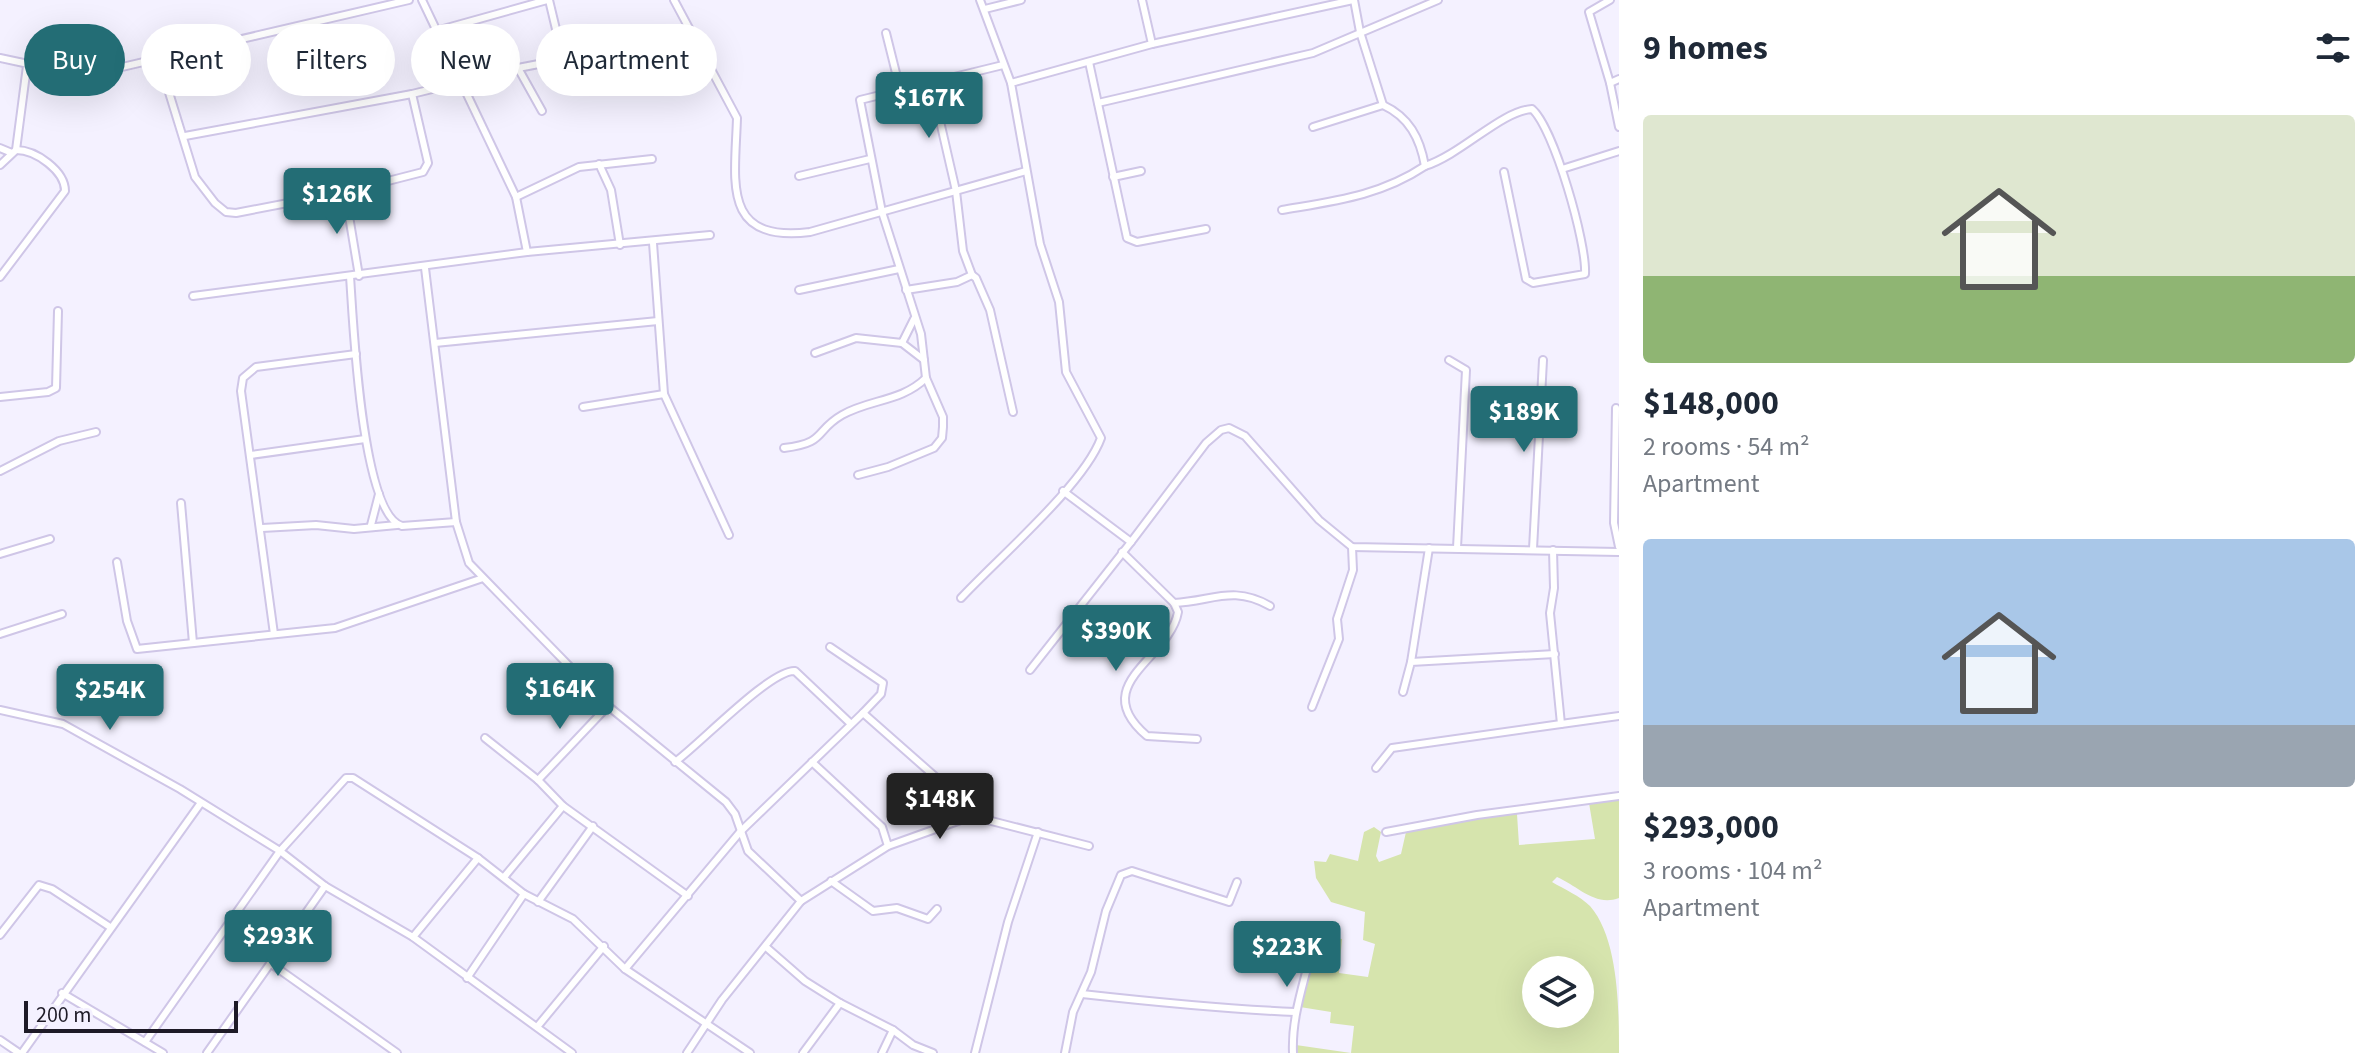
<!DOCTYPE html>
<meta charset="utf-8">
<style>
:root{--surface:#fff;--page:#f6f6f7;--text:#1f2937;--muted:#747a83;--accent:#236d75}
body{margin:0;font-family:"Source Sans 3",sans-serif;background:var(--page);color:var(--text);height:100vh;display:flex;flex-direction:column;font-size:30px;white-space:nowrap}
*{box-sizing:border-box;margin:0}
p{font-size:26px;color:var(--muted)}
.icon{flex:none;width:44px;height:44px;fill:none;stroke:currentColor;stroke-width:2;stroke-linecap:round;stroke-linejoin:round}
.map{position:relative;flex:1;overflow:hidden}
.panel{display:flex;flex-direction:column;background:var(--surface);width:760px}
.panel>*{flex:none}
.top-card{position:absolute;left:24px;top:24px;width:760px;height:72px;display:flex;gap:16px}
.controls{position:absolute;left:1522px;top:956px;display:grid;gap:16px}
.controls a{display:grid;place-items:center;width:72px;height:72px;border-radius:50%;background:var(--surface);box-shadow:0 8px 32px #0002;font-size:40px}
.scale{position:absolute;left:24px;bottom:20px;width:214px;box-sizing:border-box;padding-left:8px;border:4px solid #1e1b27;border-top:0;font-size:22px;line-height:28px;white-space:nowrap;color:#1e1b27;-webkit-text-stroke:6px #f4f1ff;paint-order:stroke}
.price{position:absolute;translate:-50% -68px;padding:0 18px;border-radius:8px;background:var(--accent);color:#fff;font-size:26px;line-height:52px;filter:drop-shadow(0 2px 4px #0008)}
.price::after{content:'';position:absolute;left:50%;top:48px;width:24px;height:18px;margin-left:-12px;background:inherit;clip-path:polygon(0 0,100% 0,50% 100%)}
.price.active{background:#222;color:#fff}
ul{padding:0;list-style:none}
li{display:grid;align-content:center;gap:16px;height:424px;padding:0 24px}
li span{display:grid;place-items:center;height:248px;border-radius:8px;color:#555}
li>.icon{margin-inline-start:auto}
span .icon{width:144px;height:144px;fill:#fffc;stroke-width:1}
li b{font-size:34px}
h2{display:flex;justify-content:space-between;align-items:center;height:96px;padding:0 24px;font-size:34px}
.pill{padding:0 28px;border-radius:36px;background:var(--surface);box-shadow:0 8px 32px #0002;font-size:28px;line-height:72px}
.pill.active{background:var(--accent);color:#fff}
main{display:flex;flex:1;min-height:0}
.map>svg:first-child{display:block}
.green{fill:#d6e4ad;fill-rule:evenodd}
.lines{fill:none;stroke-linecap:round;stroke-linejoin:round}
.street-casing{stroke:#cfc6e7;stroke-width:10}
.street{stroke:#fff;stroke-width:6}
</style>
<main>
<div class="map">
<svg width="1619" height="1053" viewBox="0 0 1619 1053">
<rect width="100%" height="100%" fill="#f4f1ff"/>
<path class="green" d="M 1619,800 L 1619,898 C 1595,907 1578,886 1557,877 L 1552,882 C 1564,889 1580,896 1590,906 C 1619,939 1619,1011 1619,1053 L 1296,1053 L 1296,1045 L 1351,1053 L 1354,1026 L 1330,1023 L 1331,1012 L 1300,1007 L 1318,936 L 1342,939 L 1339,973 L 1368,977 L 1375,944 L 1363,940 L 1365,912 L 1331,902 L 1316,878 L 1314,861 L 1326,862 L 1330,854 L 1358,861 L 1364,832 L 1374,827 L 1381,832 L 1376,856 L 1379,862 L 1401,854 L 1406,832 L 1464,820 L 1517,814 L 1519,845 L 1595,839 L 1589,803 ZM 1536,970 L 1580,970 L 1580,1014 L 1536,1014 Z"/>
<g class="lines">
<g class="street-casing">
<g id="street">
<path d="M 674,0 L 737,118 C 735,182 721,243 810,232 L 1026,171"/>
<polyline points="980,0 1011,83"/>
<polyline points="1142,0 1152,44"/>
<polyline points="1610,0 1589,12 1610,83 1619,79"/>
<polyline points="985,9 1021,0"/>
<polyline points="436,31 547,0"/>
<polyline points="886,33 900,89"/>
<polyline points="0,58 61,71 105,71 409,0"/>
<polyline points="159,60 195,177 215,203 226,212 236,213 345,192 423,172 428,163 412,94"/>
<polyline points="1089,62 1127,238 1137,242 1206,229"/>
<polyline points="518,68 549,62 561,50 549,0"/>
<polyline points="931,82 956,191 963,251 972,275"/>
<polyline points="1610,83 1619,127"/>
<polyline points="1098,103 1313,53 1438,0"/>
<path d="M 1383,105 C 1409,117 1420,138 1425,166 C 1462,154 1501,111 1532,109 C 1554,128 1587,244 1585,274 L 1533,283 L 1526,279 L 1504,172"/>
<polyline points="1313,127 1383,105 1360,32 1354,0"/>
<polyline points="185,136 412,94 518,68 542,111"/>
<polyline points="0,148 12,153"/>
<polyline points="599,164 611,190 620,245"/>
<polyline points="0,165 16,150 27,66"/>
<polyline points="1562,169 1619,151"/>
<polyline points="799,176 870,159"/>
<polyline points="1113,177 1141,171"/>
<polyline points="345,192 359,276"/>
<polyline points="516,197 579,167 652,159"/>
<path d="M 1282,210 C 1334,201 1380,196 1425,166"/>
<polyline points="653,243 664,394 729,535"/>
<polyline points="527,252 710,235"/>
<polyline points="425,268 456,522 469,563 608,706 726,802 735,814 748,851 801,901 722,1000 687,1053"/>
<path d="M 350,276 C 353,318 361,514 402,526 L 456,522"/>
<path d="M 0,277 L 65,191 C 65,171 36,150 16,150"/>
<polyline points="799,290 899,269"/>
<polyline points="906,290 957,282 972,275 976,278 990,310 1013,412"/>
<polyline points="193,296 527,252 516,197 422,0"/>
<polyline points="435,343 658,321"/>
<polyline points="902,343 924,360"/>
<polyline points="815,353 856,338 902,343 914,319"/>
<polyline points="1449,360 1466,370 1457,548"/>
<polyline points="0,397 48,392 56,388 58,311"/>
<polyline points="583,407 664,394"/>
<polyline points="1616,408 1614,523 1619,547"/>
<path d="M 784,448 C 827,443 814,431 842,415 C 870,399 901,402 926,378"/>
<polyline points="251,455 365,439"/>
<polyline points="0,471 59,441 96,432"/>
<polyline points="858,475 888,467 934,448 942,438 943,427 943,417 926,378 921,334 882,212 860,100 1003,65"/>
<polyline points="1063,491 1131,542 1206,443 1221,430 1229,428 1245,436 1319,520 1352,547 1619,552"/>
<polyline points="181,503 193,643"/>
<polyline points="371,525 379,494"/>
<polyline points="262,528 316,525 354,529 397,525"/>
<polyline points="1533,549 1543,360"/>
<path d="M 1122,552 L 1174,603 L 1178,612 C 1170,659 1086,684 1147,736 L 1197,739"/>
<polyline points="0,554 50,539"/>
<polyline points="117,562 127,621 137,649 335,628 483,578"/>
<path d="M 961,598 C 997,559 1084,485 1101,438 L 1066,372 L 1059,302 L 1040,244 L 1011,83 L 1152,44 L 1353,0"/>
<path d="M 1174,603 C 1213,601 1233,585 1270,606"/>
<polyline points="0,634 62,614"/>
<polyline points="274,634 241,391 243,378 256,367 356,354"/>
<polyline points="830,647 883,683 881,694 863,713"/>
<polyline points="1411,662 1429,548"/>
<polyline points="1030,670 1131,542"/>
<polyline points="1403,692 1411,662 1555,654"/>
<polyline points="1312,707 1339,639 1337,619 1353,570 1352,547"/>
<polyline points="0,710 63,724 180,789 280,851 325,886 413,937 572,1053"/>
<polyline points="1561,724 1619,716"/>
<polyline points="485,738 538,780 563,806 505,876"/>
<path d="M 675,762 C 700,744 771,669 795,671 L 850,723"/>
<polyline points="812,762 882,827 888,846"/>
<polyline points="1376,768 1392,748 1561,724 1550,613 1554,588 1553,550"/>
<polyline points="538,780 608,706"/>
<polyline points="563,806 688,896"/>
<polyline points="1386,832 1477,815 1619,796"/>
<polyline points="831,881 873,911 897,908 928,919 937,909"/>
<polyline points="801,901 888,846 972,816 1089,846"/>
<polyline points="538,902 593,826"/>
<polyline points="0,935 39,885 52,889 110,927"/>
<polyline points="413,937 478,858 524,894 573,919 625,969"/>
<polyline points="766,947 805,981 840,1003"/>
<polyline points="270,963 397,1053"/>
<polyline points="467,978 524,894"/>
<polyline points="62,993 163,1053"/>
<path d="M 1082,994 C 1154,1002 1223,1009 1295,1012"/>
<polyline points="537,1027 604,946"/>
<polyline points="893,1030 913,1045 933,1053"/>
<polyline points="0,1040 19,1053"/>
<polyline points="145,1042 280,851 346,778 353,778 478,858"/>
<polyline points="22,1053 200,804"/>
<polyline points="207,1053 325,886"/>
<polyline points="750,1053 625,969 740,832 863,713 939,780 972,816"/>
<polyline points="803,1053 840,1003 893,1030 882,1053"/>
<polyline points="975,1053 1008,922 1038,832"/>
<polyline points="1065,1053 1073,1012 1091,972 1106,911 1121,875 1132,871 1229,902 1237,882"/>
<path d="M 1293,1053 C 1291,1009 1310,970 1316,926"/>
</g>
</g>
<use href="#street" class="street"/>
</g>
</svg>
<div class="controls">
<a><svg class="icon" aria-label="layers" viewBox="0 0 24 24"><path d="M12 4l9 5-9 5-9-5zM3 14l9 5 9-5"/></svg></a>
</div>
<div class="scale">200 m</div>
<b class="price" style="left:929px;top:140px">$167K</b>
<b class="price" style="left:337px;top:236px">$126K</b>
<b class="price" style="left:1524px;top:454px">$189K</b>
<b class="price" style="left:1116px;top:673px">$390K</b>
<b class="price" style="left:560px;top:731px">$164K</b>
<b class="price" style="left:110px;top:732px">$254K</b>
<b class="price active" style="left:940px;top:841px">$148K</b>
<b class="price" style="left:278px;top:978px">$293K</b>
<b class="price" style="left:1287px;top:989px">$223K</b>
<div class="top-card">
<a class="pill active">Buy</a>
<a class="pill">Rent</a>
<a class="pill">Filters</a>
<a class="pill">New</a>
<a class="pill">Apartment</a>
</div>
</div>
<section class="panel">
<h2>9 homes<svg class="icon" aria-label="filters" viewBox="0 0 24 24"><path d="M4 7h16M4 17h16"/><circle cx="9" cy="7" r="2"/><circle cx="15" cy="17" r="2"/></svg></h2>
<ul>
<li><span style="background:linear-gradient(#dfe7d0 65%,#8fb573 0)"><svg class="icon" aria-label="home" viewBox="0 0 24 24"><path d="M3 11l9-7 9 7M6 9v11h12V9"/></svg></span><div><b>$148,000</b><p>2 rooms · 54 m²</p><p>Apartment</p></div></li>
<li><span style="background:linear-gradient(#a9c7e8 75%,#9aa5b1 0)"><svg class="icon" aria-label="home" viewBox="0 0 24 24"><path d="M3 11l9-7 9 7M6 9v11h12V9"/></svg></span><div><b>$293,000</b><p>3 rooms · 104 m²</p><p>Apartment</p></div></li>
</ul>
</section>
</main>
